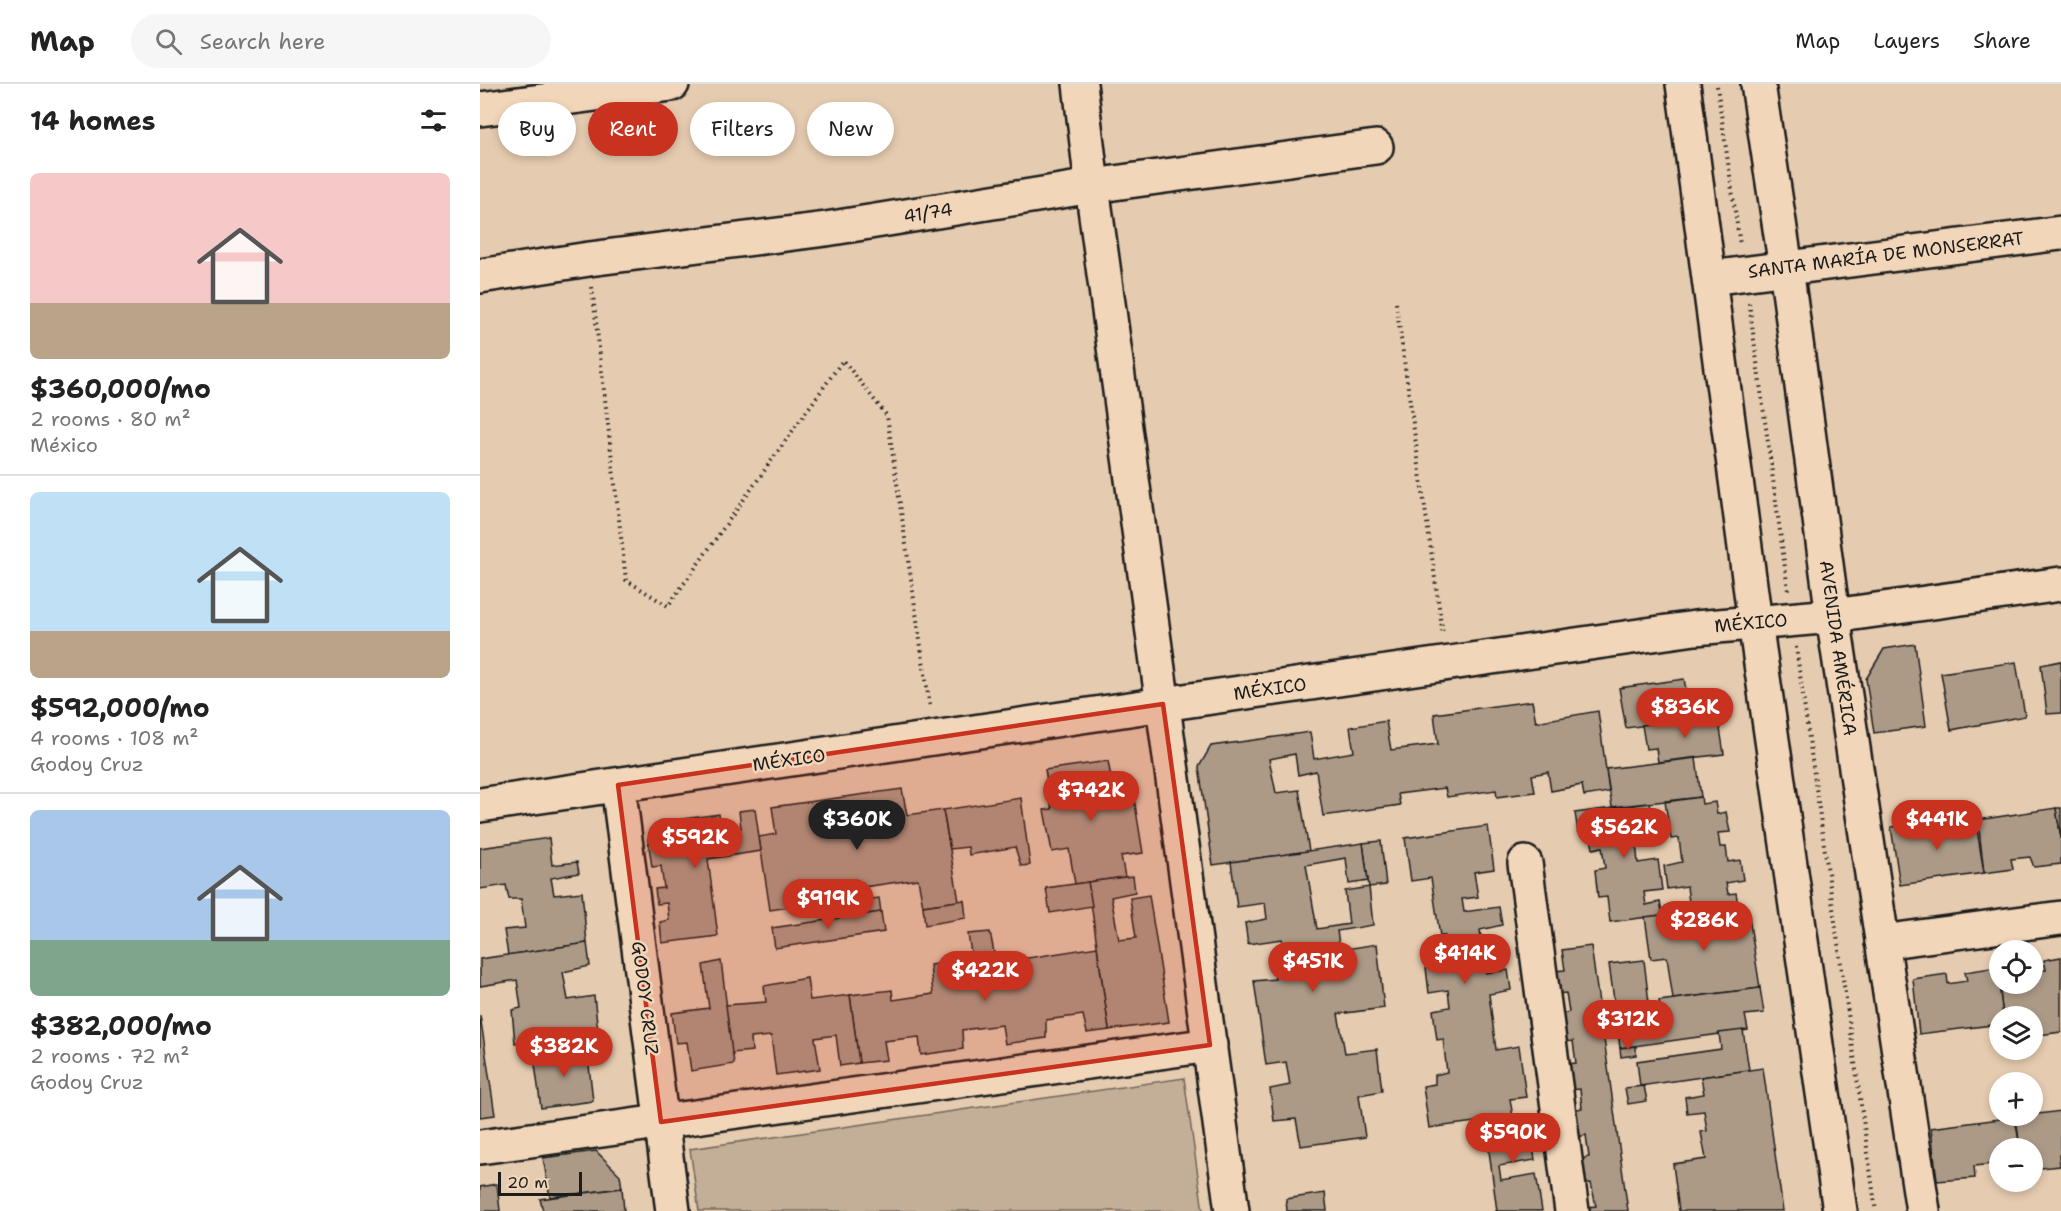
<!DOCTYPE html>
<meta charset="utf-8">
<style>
:root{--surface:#fff;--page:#f6f6f6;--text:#222;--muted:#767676;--line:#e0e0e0;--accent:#c8321e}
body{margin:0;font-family:"Shantell Sans",sans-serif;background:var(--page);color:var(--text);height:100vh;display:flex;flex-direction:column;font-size:22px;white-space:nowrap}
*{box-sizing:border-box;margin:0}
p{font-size:20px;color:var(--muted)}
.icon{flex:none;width:33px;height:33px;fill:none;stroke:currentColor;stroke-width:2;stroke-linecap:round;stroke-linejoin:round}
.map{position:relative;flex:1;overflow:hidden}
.panel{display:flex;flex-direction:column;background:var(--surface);width:480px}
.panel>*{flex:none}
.top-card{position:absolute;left:18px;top:18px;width:570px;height:54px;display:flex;gap:12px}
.fabs{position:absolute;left:1509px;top:856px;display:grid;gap:12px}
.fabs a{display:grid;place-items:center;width:54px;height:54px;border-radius:50%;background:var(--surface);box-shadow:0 3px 9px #0003;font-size:30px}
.scale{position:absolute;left:18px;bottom:15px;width:84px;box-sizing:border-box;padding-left:6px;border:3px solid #1c1c1c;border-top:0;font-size:16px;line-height:21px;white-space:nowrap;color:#1c1c1c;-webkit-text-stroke:4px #f2d6b9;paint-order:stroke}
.price{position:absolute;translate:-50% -51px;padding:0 14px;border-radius:21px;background:var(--accent);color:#fff;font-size:20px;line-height:39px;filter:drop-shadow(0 2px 3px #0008)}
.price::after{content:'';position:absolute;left:50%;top:36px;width:18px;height:14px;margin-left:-9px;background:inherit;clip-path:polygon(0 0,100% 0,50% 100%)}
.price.active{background:#222;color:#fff}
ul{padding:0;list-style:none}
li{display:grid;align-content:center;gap:12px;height:318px;padding:0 30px}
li+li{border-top:2px solid var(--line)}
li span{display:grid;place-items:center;height:186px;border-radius:9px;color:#555}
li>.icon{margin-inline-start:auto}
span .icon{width:108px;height:108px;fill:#fffc;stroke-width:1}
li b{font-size:26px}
h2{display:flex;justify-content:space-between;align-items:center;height:72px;padding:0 30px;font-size:26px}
.pill{padding:0 21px;border-radius:27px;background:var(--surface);box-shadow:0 3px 9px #0003;font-size:21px;line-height:54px}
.pill.active{background:var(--accent);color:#fff}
header{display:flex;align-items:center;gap:36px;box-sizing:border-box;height:84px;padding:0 30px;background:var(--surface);border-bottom:2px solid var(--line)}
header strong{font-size:28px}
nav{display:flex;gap:33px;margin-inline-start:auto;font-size:21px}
.search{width:420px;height:54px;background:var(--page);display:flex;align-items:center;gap:15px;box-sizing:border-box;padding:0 21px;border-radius:33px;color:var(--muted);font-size:22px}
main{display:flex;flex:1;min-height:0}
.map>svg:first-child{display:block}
.green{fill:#c3ae97;stroke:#70655a;stroke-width:1.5}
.building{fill:#ac9a87;stroke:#1c1c1c;stroke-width:1.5}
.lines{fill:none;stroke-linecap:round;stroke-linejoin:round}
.minor-casing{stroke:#1c1c1c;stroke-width:38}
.major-casing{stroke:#1c1c1c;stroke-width:38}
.path{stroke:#1c1c1c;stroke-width:4;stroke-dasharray:1.5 4.5;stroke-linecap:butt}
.minor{stroke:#f2d6b9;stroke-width:33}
.major{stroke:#f2d6b9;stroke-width:33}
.marked{fill:#c8321e;fill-opacity:0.2;stroke:#c8321e;stroke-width:4.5;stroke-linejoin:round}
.labels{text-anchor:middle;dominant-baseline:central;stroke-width:5;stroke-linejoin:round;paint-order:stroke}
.street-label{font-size:18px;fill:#1c1c1c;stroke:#f2d6b9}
</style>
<header>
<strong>Map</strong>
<div class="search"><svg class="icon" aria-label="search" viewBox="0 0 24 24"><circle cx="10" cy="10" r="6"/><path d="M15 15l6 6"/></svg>Search here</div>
<nav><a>Map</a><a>Layers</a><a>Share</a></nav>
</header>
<main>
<section class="panel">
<h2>14 homes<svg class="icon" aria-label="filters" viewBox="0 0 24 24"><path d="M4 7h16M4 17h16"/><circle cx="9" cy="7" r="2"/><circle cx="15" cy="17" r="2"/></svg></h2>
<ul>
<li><span style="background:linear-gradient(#f6c9c9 70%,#b9a48a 0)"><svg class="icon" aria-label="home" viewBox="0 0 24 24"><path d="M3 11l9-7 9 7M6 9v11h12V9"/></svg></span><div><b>$360,000/mo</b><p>2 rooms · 80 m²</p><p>México</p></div></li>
<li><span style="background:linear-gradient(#bfe0f5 75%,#b9a48a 0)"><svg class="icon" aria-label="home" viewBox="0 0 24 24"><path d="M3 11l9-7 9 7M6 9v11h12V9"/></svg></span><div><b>$592,000/mo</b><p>4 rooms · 108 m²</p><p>Godoy Cruz</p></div></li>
<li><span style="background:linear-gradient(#a9c7e8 70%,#7fa58c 0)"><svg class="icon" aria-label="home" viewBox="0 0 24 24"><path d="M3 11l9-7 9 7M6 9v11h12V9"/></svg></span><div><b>$382,000/mo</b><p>2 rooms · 72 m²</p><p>Godoy Cruz</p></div></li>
</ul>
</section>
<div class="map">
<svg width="1581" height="1127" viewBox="0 0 1581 1127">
<rect width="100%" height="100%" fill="#e5cbb0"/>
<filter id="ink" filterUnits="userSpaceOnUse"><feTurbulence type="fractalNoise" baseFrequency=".0167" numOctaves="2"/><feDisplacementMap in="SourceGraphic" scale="12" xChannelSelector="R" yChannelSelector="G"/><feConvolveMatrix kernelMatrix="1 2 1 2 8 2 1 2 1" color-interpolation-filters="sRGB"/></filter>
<g filter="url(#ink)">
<polygon class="green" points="704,994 723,1127 219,1127 210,1065"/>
<g class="building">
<polygon points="1435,560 1446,642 1394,649 1386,595 1404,565"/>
<polygon points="1581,577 1581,629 1567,630 1561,581"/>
<polygon points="1536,578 1545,632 1471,646 1461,589"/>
<polygon points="1204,595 1211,635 1146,644 1139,604"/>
<polygon points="1052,617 1056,638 1118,627 1129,708 1104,712 1102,701 1071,707 1068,688 1052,691 1055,708 1017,713 1016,706 967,713 965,704 918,710 920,721 843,732 836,687 818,691 815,670 789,675 796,709 819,706 829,767 733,781 719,683 731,662 830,648 834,675 874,668 870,643 906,637 911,666 958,660 954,630"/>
<polygon points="1238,632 1244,670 1178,678 1176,664 1166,665 1162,641"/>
<polygon points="1216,674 1221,713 1132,723 1126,685"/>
<polygon points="628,677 635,716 654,714 663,769 641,772 645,793 595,800 589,765 572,768 564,726 572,725 565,686"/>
<polygon points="422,705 427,731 463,726 479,817 443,822 438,795 384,803 385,816 399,814 401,828 366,833 363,815 353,815 352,809 325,813 323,797 312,799 316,822 290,826 279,753 296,750 292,723"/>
<polygon points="1221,713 1222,720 1235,718 1237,730 1246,728 1250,748 1238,749 1240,763 1246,763 1248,778 1260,776 1263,796 1246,799 1248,810 1256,809 1258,821 1210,827 1207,802 1187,805 1184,782 1202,778 1199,754 1191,755 1185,718"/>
<polygon points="541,714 550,781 541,782 535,763 489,771 488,763 470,765 463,726"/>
<polygon points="1170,719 1176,757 1156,759 1158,779 1178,776 1182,806 1164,808 1166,821 1180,818 1183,831 1130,838 1127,813 1118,814 1115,786 1125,784 1122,763 1113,765 1110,747 1098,748 1095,729"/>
<polygon points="1576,724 1581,754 1581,780 1554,783 1550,773 1531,775 1533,785 1504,789 1498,736"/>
<polygon points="1576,724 1581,724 1581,754"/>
<polygon points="275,725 281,767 228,775 238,852 182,859 180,838 189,836 187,819 177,820 175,805 184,804 181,782 172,783 168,755 181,738 239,730 241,747 261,744 259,727"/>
<polygon points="1495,734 1504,789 1420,801 1411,743"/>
<polygon points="1008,742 1014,785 994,788 998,813 982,815 984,828 1019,823 1022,841 1000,846 1006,889 1028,886 1031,906 1009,910 1016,966 1039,962 1046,1013 1030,1015 1033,1033 949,1044 943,1002 955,1000 955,991 967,988 963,955 957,956 953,926 970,923 968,906 949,909 944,867 967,863 965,852 960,852 951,794 931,797 925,754"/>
<polygon points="69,754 72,781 97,778 99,789 71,794 74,811 102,808 107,859 28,871 24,846 45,844 41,815 29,815 26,801 0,805 0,764"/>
<polygon points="901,757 906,801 889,803 883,759"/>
<polygon points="883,759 888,797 869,800 866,774 826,781 837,845 869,840 865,807 889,803 893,841 857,847 860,866 897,860 904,924 858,930 865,969 897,965 902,1007 879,1011 885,1053 821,1062 816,1035 794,1037 790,1005 810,1001 806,978 786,981 774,897 795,895 793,870 805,868 802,855 768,860 765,839 787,835 785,819 757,823 751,778"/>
<polygon points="653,792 655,808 631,813 639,856 656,854 650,814 669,811 689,938 629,946 608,798"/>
<polygon points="608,798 612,822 570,829 566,804"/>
<polygon points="484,816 486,834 445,841 443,822"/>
<polygon points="1238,824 1240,837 1269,833 1280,904 1193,915 1187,873 1171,875 1165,833"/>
<polygon points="401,828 404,848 295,864 292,844"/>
<polygon points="510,848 516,879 617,863 629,946 607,949 603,931 566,936 566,954 545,957 525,960 522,941 482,946 483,965 441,971 439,953 404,957 407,976 379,979 370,911 412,906 413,916 453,910 450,881 472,878 473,891 494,888 488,850"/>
<polygon points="107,859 110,882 83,888 88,916 114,912 118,947 35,959 32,926 41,924 37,896 0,902 0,875"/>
<polygon points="1111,862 1148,1127 1108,1127 1108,1123 1116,1122 1111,1099 1104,1100 1101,1075 1109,1073 1106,1051 1098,1053 1093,1026 1102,1024 1100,1005 1091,1006 1087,980 1096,979 1093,957 1084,958 1080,930 1089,928 1086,909 1077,910 1074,887 1085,886 1082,866"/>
<polygon points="1581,873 1581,948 1552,952 1552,933 1523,933 1517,883 1520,883 1520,900 1552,900 1552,887 1566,886 1564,876"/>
<polygon points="1164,876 1169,919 1135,923 1129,880"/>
<polygon points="241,877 254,980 211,987 207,958 196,959 192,929 229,924 223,881"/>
<polygon points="1517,883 1523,933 1520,933 1520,940 1439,950 1433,895 1467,890 1468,900 1487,897 1485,888"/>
<polygon points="327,894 330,916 370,911 379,979 360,982 356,951 335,954 340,985 296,991 291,952 271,954 272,967 252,969 246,921 286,918 284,902"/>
<polygon points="1280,904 1284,929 1265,931 1268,946 1140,964 1135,923 1152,921 1156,951 1183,947 1179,917"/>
<polygon points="0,931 15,1031 0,1033"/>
<polygon points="1263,946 1269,986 1160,1002 1157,977 1241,965 1239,949"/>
<polygon points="1156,962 1156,971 1141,973 1140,964"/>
<polygon points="107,964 113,1017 61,1024 54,973"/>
<polygon points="1283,984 1303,1127 1199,1127 1193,1080 1226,1075 1221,1048 1227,1047 1224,1027 1207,1029 1205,1013 1224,1010 1221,993"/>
<polygon points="1164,1002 1167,1017 1148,1020 1145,1004"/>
<polygon points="1581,1027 1581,1071 1579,1071 1580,1082 1552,1085 1552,1065 1540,1065 1536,1033"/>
<polygon points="1048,1031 1055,1076 1019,1082 1021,1096 1056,1090 1062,1127 1015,1127 1017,1127 1005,1037"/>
<polygon points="1535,1033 1540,1065 1520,1065 1520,1090 1514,1091 1513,1080 1494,1082 1495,1094 1457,1097 1451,1044"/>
<polygon points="116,1067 140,1091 142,1104 70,1113 63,1074"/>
<polygon points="17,1100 20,1127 0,1127 0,1103"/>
<polygon points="142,1104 144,1127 63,1127 60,1115"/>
<polygon points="845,1109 847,1127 807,1127 806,1115"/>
</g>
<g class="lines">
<g class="minor-casing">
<g id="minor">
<polyline points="600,0 612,102 752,1127"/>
<polyline points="0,25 192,0"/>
<polyline points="0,192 109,175 346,145 612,102 896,63"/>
<polyline points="1230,194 1581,149"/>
<polyline points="138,701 193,1127"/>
<polyline points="0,721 683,620 1215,544 1353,532 1581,500"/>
<polyline points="1045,779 1092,1127"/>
<polyline points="1402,858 1581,834"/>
<polyline points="0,1063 730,961"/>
</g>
</g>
<g class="major-casing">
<g id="major">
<polyline points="1203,0 1275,538 1360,1127"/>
<polyline points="1278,0 1306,184 1353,532 1443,1127"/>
</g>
</g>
<g class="path">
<polyline points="1237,2 1260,161"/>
<polyline points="112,203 146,496 188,522 363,276 407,332 450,624"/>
<polyline points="916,219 963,551"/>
<polyline points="1269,219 1308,506"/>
<polyline points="1316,563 1396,1127"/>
</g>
<use href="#minor" class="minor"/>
<use href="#major" class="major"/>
</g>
</g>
<path class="marked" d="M 683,620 L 730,961 L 181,1038 L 138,701 Z"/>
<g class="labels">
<g class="street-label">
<text transform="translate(448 129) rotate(-9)">41/74</text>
<text transform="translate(1406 171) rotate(-7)">SANTA MARÍA DE MONSERRAT</text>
<text transform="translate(1271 539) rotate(-5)">MÉXICO</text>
<text transform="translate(1358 564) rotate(82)">AVENIDA AMÉRICA</text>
<text transform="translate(790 605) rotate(-8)">MÉXICO</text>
<text transform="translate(309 676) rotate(-8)">MÉXICO</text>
<text transform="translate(165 914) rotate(83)">GODOY CRUZ</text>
</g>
</g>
</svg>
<div class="fabs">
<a><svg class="icon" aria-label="locate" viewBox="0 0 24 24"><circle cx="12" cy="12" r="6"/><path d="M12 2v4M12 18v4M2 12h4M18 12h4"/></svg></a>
<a><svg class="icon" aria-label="layers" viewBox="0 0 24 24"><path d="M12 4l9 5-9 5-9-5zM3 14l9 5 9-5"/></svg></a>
<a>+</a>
<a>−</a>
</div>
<div class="scale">20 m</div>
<b class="price" style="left:1205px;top:655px">$836K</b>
<b class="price" style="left:611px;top:738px">$742K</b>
<b class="price active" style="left:377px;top:767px">$360K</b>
<b class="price" style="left:1457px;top:767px">$441K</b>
<b class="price" style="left:1144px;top:775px">$562K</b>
<b class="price" style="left:215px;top:785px">$592K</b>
<b class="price" style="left:348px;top:846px">$919K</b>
<b class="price" style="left:1224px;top:868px">$286K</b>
<b class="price" style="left:985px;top:901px">$414K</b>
<b class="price" style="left:833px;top:909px">$451K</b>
<b class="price" style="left:505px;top:918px">$422K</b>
<b class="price" style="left:1148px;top:967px">$312K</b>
<b class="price" style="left:84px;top:994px">$382K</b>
<b class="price" style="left:1033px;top:1080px">$590K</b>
<div class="top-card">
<a class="pill">Buy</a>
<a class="pill active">Rent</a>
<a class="pill">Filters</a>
<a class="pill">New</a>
</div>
</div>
</main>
